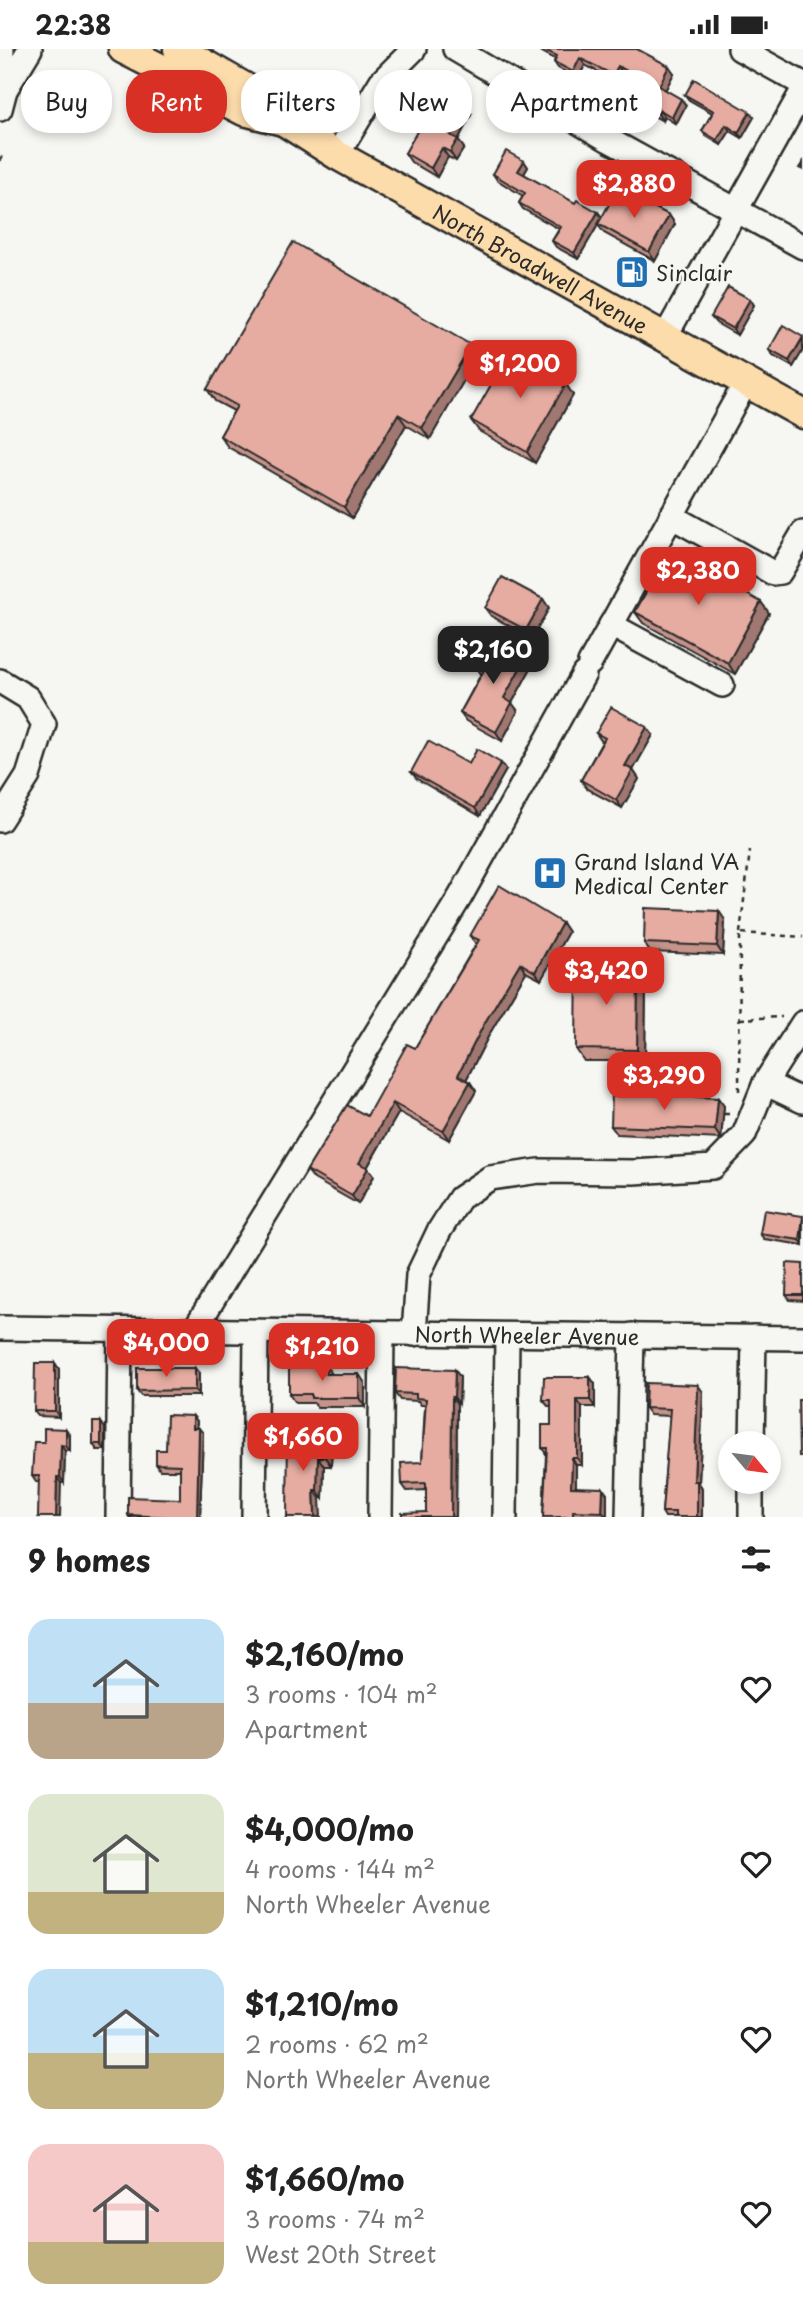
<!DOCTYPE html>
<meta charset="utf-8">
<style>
:root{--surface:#fff;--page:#f6f6f6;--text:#222;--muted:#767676;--accent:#d93025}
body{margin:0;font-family:"Playpen Sans",sans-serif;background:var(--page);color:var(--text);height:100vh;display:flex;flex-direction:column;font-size:26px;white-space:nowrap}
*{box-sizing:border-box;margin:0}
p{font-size:23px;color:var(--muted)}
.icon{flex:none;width:38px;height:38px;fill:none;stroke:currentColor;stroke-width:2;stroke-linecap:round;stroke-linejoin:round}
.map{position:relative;height:1468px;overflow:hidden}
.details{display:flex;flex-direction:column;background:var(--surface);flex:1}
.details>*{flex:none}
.guide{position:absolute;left:21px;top:21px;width:761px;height:63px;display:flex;gap:14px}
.needle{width:46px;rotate:119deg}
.controls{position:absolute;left:718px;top:1382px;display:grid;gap:14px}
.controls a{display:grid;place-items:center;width:63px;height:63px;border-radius:50%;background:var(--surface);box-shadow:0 4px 10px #0003;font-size:35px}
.price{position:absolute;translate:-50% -60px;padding:0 16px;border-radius:14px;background:var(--accent);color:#fff;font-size:23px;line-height:46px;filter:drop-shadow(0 2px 4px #0008)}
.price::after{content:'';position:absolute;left:50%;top:42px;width:21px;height:16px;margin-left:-10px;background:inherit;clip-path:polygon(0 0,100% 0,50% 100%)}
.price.on{background:#222;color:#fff}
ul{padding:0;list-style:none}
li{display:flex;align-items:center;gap:21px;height:175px;padding:0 28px}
li span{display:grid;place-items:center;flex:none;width:196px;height:140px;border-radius:21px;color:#555}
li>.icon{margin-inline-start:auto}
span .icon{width:84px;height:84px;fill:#fffc;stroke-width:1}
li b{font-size:30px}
h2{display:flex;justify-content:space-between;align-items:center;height:84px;padding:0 28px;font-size:30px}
.tag{padding:0 24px;border-radius:28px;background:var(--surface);box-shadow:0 4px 10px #0003;font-size:24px;line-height:63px}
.tag.on{background:var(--accent);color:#fff}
.status{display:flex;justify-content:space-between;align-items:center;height:49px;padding:0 35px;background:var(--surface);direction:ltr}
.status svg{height:19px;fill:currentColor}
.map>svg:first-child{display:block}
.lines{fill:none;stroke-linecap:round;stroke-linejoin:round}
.minor-casing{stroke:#2b2b2b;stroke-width:28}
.major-casing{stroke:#2b2b2b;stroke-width:33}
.path{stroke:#2b2b2b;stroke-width:2.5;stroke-dasharray:5 5;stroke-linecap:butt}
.minor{stroke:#f6f6f2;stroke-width:23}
.major{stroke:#fddcac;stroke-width:28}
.wall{fill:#c6948a;stroke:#2b2b2b;stroke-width:2}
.shaded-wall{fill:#a17871;stroke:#2b2b2b;stroke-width:2}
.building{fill:#e6aca1;stroke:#2b2b2b;stroke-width:2}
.labels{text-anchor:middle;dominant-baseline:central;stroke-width:5;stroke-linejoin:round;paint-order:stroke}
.street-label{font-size:21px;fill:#2b2b2b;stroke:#f6f6f2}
.poi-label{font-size:21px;fill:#2b2b2b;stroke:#f6f6f2;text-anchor:start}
</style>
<div class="status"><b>22:38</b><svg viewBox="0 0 49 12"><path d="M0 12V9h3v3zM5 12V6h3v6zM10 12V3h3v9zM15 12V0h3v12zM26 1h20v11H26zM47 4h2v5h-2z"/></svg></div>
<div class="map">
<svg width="803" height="1468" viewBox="0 0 803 1468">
<rect width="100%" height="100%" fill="#f6f6f2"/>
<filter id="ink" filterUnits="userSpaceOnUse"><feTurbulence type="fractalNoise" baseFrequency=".0143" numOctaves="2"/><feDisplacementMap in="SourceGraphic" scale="14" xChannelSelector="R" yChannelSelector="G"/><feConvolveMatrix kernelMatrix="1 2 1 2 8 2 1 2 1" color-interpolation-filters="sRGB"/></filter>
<g filter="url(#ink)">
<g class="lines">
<g class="minor-casing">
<g id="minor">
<polyline points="2,0 1,21 5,41"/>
<polyline points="455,0 609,91 803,198"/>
<polyline points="740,0 803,35"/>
<polyline points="0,60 5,41 30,0"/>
<polyline points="337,106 381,33 414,0"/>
<polyline points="665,288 803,41"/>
<polyline points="671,467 773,524 780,523 803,484"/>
<polyline points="611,576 722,636"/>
<polyline points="590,614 746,333"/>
<polyline points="0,632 28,649 44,675 28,727 0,771"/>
<polyline points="765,1034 803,1052"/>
<path id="s1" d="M 0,1279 L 803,1289"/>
<polyline points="193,1283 460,848 584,625"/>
<polyline points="414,1285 418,1226 439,1182 460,1149 490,1129 539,1122 634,1123 713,1118 744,1086 765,1034 803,974"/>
<polyline points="752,1395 754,1288"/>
<polyline points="118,1468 120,1281"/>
<polyline points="254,1468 256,1284"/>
<polyline points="380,1468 382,1285"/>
<polyline points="505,1468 507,1286"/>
<polyline points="628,1468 632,1286"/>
<polyline points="751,1468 751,1433"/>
</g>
</g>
<g class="major-casing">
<g id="major">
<polyline points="123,0 244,62 279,71"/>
<path id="s2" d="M 178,0 L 253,43 L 282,71 L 337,106 L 803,365"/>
</g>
</g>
<g class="path">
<polyline points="0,112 2,106"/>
<polyline points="740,884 750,802"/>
<polyline points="740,970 782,968"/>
<polyline points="739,1042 740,884 803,888"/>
<polyline points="724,1065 733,1065"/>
</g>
<use href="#minor" class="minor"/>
<use href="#major" class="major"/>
</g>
<g class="wall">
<polygon points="539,0 637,0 674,24 665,41 686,56 676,75 665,68 663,72 645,62 640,56 647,43 643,38 644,35 622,23 618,33 585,16 578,30 558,19 554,13 555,10 542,3"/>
<polygon points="685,46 754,68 742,89 730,82 721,96 706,87 702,82 712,64 689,51"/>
<polygon points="471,66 458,91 464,99 456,112 448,108 437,128 411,113 405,104"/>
<polygon points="524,112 528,118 524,125 575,154 598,163 602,168 669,166 675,175 655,212 604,184 598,176 578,210 556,198 552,192 559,180 523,160 519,154 523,147 497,131 493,125"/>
<polygon points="750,250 754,256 737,286 716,274 711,268"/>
<polygon points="803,288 803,301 793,318 773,307 769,301"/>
<polygon points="478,307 430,390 406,376 352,469 228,398 220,387 234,362 215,352 207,340"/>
<polygon points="555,312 563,323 564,334 573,346 535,414 479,382 471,371 527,314"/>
<polygon points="543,550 549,559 532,589 491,567 485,559"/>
<polygon points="761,553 769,564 735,625 643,574 635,563"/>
<polygon points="476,617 531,619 512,654 518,662 502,692 466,672 460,664 481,625"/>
<polygon points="596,684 653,686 633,721 639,730 622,759 587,740 581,731 602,693"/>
<polygon points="469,715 506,721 480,767 417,730 411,723"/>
<polygon points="725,871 723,906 650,903 644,894"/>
<polygon points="562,874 568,883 541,931 526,923 490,984 466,1031 470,1033 476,1042 449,1091 399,1063 367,1119 374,1127 358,1155 314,1130 307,1121 367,1067 415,999 476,895 470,887"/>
<polygon points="612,911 620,923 646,934 645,1012 584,1012 576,1000"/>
<polygon points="718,1049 724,1057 721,1090 617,1085 611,1077"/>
<polygon points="803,1167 803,1196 764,1190 760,1185"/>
<polygon points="803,1215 803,1252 790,1251 786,1246"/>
<polygon points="55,1314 59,1320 59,1368 38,1367 34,1362"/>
<polygon points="199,1324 199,1347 141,1347 137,1342"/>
<polygon points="332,1325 365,1334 365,1358 317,1358 314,1354 295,1354 289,1345"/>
<polygon points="460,1328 459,1355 457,1355 456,1468 402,1468 426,1463 426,1441 407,1442 402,1435 422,1413 425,1356 421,1356 418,1352 400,1351 395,1344"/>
<polygon points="590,1328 595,1335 595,1358 582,1358 582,1416 576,1416 576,1438 607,1445 607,1468 543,1468 546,1405 542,1399 551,1376 551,1357 548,1357 543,1351"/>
<polygon points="703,1343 699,1434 702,1439 702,1468 665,1468 662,1463 670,1367 650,1366 645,1359"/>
<polygon points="193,1367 197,1372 197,1379 203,1384 200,1468 129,1468 128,1466 180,1450 180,1421 160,1421 156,1415"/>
<polygon points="105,1379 105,1401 97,1401 93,1395"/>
<polygon points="70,1386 70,1402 65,1402 64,1434 36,1433 32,1427"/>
<polygon points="326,1386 332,1395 331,1417 324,1417 323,1449 320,1449 287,1468"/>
</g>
<g class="shaded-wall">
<polygon points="580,9 585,16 578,30 573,23"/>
<polygon points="618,17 622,23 618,33 613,26"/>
<polygon points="669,17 674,24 664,44 659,37"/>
<polygon points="681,50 686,56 676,75 672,68"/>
<polygon points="465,57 471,66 458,91 464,99 456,112 450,103 450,86"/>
<polygon points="660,61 665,68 663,72 658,65"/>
<polygon points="750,63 754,68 742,89 738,84"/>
<polygon points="726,76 730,82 721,96 717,91"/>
<polygon points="442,99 448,108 437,128 431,119"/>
<polygon points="524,112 528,118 522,128 518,122"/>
<polygon points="598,163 602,169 578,210 574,204"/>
<polygon points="669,166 675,175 655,212 649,203"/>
<polygon points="750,250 754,256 737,286 733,280"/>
<polygon points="803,289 803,301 793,318 789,312"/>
<polygon points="471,296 478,307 430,390 422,379"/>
<polygon points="555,312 563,323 564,337 566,335 573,346 535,414 527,403 557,330"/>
<polygon points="398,365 406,376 352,469 344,458"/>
<polygon points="543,550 549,559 532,589 526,581"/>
<polygon points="761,553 769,564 735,625 728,614"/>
<polygon points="525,610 531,619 512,654 518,662 502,692 496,683 504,649"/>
<polygon points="647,678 653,686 633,721 639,730 622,759 616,751 625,717"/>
<polygon points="501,714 506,721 480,767 475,759"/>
<polygon points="719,862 725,871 723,906 717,897"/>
<polygon points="562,874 568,883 541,931 535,923"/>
<polygon points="612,911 620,922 619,934 612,923"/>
<polygon points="520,914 526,923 490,984 464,1035 458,1026 484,975"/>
<polygon points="638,923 646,934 645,1012 637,1001"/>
<polygon points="470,1033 476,1042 449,1091 443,1082"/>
<polygon points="718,1049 724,1057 721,1090 715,1081"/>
<polygon points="393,1054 399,1063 365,1122 359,1114"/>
<polygon points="368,1119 374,1127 358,1155 352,1147"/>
<polygon points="803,1172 803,1195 800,1191"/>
<polygon points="55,1314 59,1320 59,1368 55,1362"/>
<polygon points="326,1316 332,1325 332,1334 326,1325"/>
<polygon points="195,1319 199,1324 199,1347 195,1341"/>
<polygon points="455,1321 460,1328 459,1355 454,1348"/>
<polygon points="359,1325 365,1334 365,1358 359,1349"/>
<polygon points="590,1328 595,1335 595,1358 590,1351"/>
<polygon points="698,1336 703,1343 699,1434 702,1439 702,1468 697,1468 694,1432"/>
<polygon points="452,1348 457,1355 456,1468 451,1468"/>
<polygon points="577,1351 582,1358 582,1416 577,1409"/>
<polygon points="193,1367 197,1372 196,1384 193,1379"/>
<polygon points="101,1373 105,1379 105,1401 101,1395"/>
<polygon points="199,1379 203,1384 200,1468 197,1468"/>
<polygon points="66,1380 70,1386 70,1402 66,1397"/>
<polygon points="326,1386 332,1395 331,1417 325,1408"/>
<polygon points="61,1396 65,1402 64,1434 60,1428"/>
<polygon points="318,1408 324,1417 323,1449 317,1441"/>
<polygon points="572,1409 576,1416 576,1444 571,1438"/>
<polygon points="57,1428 61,1434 60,1468 56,1468"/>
<polygon points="603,1439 607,1445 607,1468 602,1463"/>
<polygon points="314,1441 320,1449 321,1468 315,1468"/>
</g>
<g class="building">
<polygon points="543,0 637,0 669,17 659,37 681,50 672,68 660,61 658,65 640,56 649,40 643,38 646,32 618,17 613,26 580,9 573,23 554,13 557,7"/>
<polygon points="694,30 750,63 738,84 726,76 717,91 702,82 714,62 685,46"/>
<polygon points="439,43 465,57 450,86 458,90 450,103 442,99 431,119 405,104"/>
<polygon points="506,102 524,112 518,122 575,154 577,151 598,163 574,204 552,192 561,178 519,154 525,144 493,125"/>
<polygon points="803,113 803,121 799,119"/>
<polygon points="618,139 669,166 649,203 598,175"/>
<polygon points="293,193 471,296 422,379 398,365 344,458 220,387 237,357 207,340"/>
<polygon points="728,238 750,250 733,280 711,268"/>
<polygon points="783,276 803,288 789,312 769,301"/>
<polygon points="509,304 527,314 545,306 555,312 557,330 566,335 527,403 471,371"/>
<polygon points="669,502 761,553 728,614 635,563"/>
<polygon points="502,528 543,550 526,581 485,559"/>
<polygon points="490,591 525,610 504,649 512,654 496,683 460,664 484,621 476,617"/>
<polygon points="611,658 647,678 625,717 633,721 616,751 581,731 605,689 596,684"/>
<polygon points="428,692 469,715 477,700 501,714 475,759 411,723"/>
<polygon points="499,836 562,874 535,923 520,914 484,975 458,1026 470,1033 443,1082 393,1054 359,1114 368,1119 352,1147 307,1121 347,1056 367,1067 407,995 415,999 479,891 470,887"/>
<polygon points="645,859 719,862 717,897 644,894"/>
<polygon points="577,910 612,911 612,923 638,923 637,1001 576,1000"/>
<polygon points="612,1044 718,1049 715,1081 611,1077"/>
<polygon points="764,1161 803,1167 800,1191 760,1185"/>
<polygon points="787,1214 803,1215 803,1246 786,1246"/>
<polygon points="35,1314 55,1314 55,1362 34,1362"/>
<polygon points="289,1316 326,1316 326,1325 359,1325 359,1349 311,1349 311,1345 289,1345"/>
<polygon points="137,1319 195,1319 195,1341 137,1342"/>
<polygon points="396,1319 455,1321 454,1348 452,1348 451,1468 402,1468 402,1464 426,1463 426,1434 402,1435 401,1414 422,1413 426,1350 416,1349 416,1345 395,1344"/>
<polygon points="544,1328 590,1328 590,1351 577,1351 577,1409 572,1409 571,1438 603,1439 602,1463 573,1462 573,1468 543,1468 547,1399 542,1399 542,1376 551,1376 551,1351 543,1351"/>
<polygon points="646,1334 698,1336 694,1432 697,1432 697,1468 675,1468 675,1463 662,1463 670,1360 645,1359"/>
<polygon points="798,1351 803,1351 803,1407 799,1407"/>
<polygon points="167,1366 193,1367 193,1379 199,1379 197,1468 169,1468 128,1466 128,1448 180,1450 180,1416 156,1415 156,1401 166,1401"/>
<rect x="93" y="1373" width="8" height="22"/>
<polygon points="44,1379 66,1380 66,1397 61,1396 60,1428 57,1428 56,1468 38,1468 39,1427 32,1427 34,1393 44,1393"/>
<polygon points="288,1386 326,1386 325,1408 318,1408 317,1441 314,1441 315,1468 287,1468"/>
</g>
</g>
<defs>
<g id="fuel-square" transform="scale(1.75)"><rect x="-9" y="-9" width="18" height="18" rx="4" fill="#1f6fb2" stroke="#f6f6f2"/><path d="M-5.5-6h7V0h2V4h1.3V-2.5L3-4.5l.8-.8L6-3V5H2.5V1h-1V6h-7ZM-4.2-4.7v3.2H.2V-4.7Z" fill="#fff"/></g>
<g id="hospital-square" transform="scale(1.75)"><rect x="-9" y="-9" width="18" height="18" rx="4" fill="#1f6fb2" stroke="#f6f6f2"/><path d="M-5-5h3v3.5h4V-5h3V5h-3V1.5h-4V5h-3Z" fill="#fff"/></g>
</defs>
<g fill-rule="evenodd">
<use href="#fuel-square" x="632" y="223"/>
<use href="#hospital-square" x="550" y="824"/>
</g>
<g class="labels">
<g class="street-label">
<text stroke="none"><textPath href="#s2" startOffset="425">North Broadwell Avenue</textPath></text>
<text stroke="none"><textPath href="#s1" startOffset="527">North Wheeler Avenue</textPath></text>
</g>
<g class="poi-label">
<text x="656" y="223">Sinclair</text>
<text x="574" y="812">Grand Island VA<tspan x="574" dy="24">Medical Center</tspan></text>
</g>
</g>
</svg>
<div class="controls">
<a><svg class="needle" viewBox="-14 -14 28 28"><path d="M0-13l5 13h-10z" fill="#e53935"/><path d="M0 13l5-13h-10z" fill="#767676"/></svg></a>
</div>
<b class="price" style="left:634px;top:171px">$2,880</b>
<b class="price" style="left:520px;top:351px">$1,200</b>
<b class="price" style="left:698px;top:558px">$2,380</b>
<b class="price on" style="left:493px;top:637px">$2,160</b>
<b class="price" style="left:606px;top:958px">$3,420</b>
<b class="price" style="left:664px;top:1063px">$3,290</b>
<b class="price" style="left:166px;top:1330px">$4,000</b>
<b class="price" style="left:322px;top:1334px">$1,210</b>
<b class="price" style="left:303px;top:1424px">$1,660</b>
<div class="guide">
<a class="tag">Buy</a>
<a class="tag on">Rent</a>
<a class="tag">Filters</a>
<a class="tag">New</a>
<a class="tag">Apartment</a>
</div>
</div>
<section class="details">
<h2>9 homes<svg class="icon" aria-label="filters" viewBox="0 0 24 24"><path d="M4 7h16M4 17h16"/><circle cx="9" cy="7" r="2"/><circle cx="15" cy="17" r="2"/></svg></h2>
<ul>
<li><span style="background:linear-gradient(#bfe0f5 60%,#b9a48a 0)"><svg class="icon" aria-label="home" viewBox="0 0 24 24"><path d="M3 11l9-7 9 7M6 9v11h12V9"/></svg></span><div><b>$2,160/mo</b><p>3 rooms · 104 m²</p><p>Apartment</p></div><svg class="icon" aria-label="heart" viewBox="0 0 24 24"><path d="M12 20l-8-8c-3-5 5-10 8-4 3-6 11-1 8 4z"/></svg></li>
<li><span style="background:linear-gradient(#dfe7d0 70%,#c2b280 0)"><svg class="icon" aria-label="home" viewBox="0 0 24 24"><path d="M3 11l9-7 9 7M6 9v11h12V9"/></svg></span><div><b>$4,000/mo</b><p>4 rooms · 144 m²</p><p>North Wheeler Avenue</p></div><svg class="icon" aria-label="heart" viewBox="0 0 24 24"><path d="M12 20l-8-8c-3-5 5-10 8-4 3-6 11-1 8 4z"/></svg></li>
<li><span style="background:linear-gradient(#bfe0f5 60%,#c2b280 0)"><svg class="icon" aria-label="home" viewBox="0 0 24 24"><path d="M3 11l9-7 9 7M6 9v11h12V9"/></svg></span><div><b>$1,210/mo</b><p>2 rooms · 62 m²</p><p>North Wheeler Avenue</p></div><svg class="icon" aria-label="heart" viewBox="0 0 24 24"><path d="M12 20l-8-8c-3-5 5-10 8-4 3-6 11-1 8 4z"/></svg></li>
<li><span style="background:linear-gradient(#f6c9c9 70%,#c2b280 0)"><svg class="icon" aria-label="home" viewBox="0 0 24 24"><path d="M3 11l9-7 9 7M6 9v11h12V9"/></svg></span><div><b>$1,660/mo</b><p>3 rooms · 74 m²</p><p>West 20th Street</p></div><svg class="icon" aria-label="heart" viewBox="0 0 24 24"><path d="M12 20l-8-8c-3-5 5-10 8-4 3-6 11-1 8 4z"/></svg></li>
</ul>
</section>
